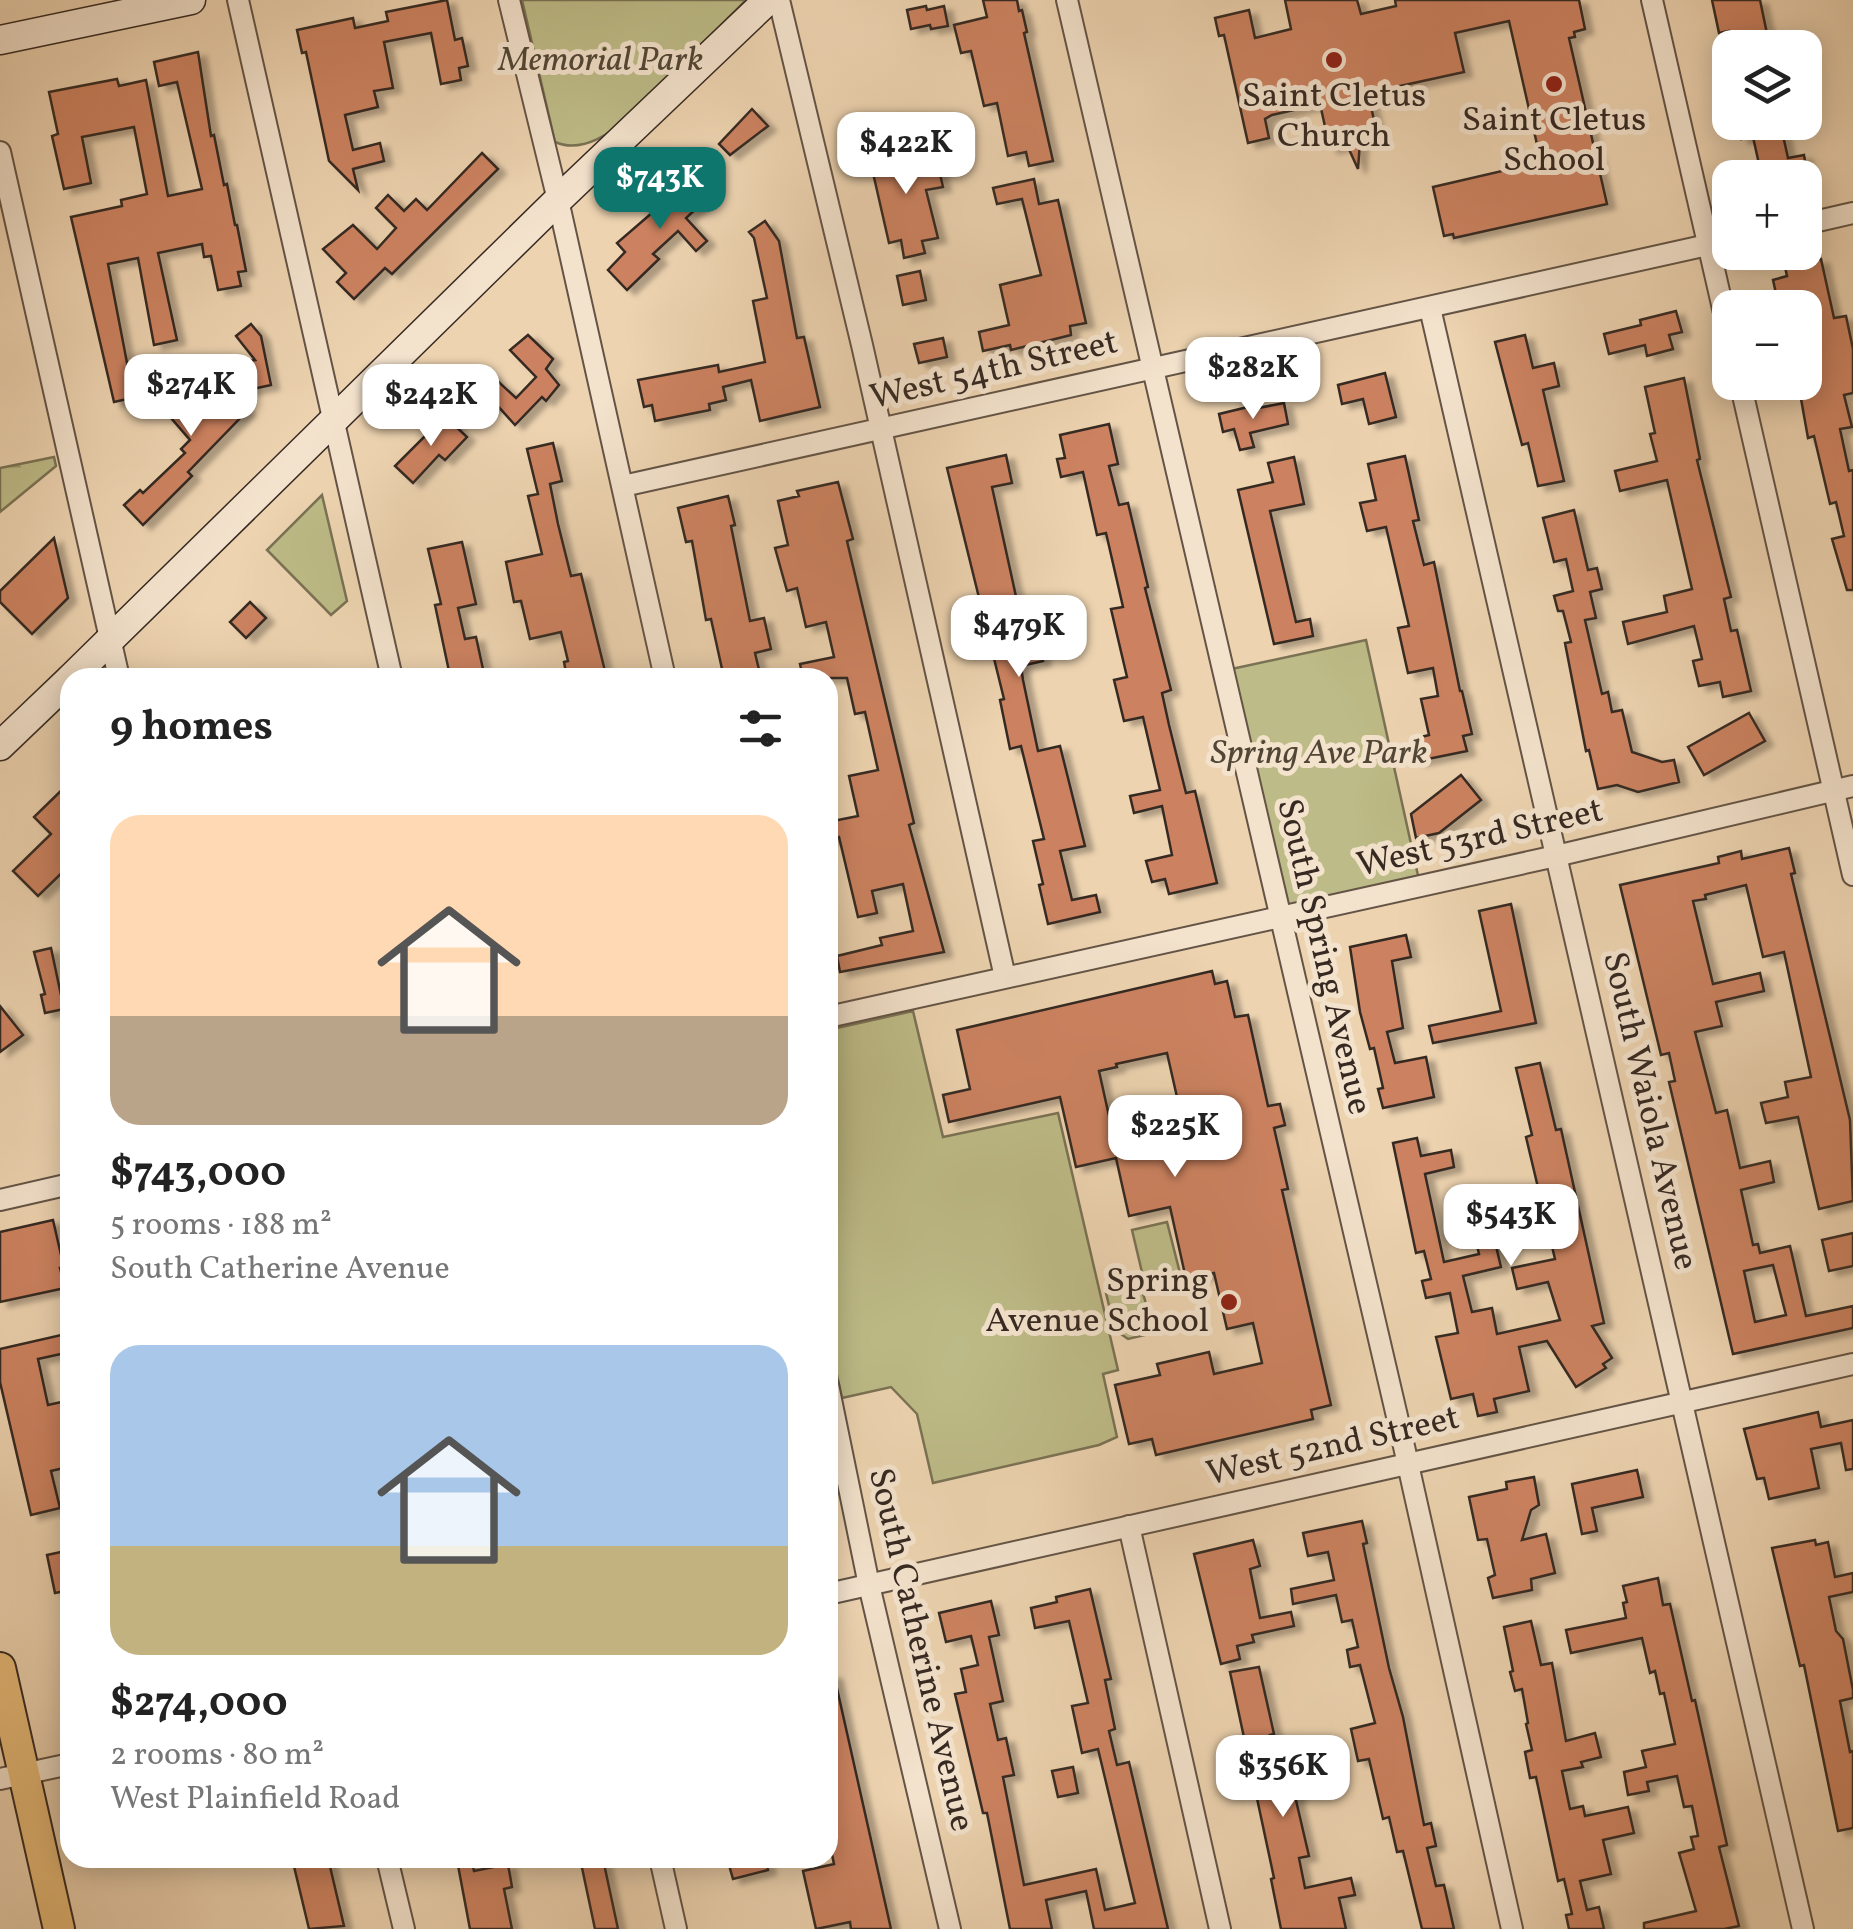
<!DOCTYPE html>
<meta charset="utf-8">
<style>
:root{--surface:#fff;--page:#f2f2f2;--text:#222;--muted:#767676;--accent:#0f766e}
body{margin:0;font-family:Vollkorn,serif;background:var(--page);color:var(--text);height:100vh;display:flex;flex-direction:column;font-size:38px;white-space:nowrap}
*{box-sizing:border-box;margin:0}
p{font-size:32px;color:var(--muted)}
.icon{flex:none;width:55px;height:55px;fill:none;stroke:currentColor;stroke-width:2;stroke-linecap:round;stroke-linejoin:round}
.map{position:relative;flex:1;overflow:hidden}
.drawer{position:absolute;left:60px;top:668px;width:778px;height:1200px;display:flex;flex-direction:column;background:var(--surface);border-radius:30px;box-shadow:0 5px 25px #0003}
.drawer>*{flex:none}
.fabs{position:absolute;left:1712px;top:30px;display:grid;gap:20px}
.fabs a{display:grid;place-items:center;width:110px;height:110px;border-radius:20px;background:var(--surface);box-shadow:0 5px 25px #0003;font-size:50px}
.price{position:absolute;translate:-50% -85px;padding:0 22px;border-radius:20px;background:#fff;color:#222;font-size:32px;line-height:65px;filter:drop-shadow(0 2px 5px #0008)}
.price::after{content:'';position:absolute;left:50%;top:60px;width:30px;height:22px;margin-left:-15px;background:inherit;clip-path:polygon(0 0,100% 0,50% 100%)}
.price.current{background:var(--accent);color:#fff}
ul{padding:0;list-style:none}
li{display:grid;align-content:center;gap:20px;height:530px;padding:0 50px}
li span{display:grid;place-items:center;height:310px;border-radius:30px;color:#555}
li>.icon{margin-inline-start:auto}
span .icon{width:180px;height:180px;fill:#fffc;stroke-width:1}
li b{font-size:42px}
h2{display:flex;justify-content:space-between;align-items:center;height:120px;padding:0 50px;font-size:42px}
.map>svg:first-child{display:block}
.green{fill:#bdbb87;stroke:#7a7254;stroke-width:2.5}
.forest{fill:url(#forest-firs);stroke:#7a7254;stroke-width:2.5}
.building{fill:#cc8261;stroke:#362922;stroke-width:2.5;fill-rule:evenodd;filter:url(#shadow)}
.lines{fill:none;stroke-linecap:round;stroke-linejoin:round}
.street-casing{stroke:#645446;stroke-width:24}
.secondary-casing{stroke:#362922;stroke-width:31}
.primary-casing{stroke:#362922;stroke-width:34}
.street{stroke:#f3e2cc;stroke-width:20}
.secondary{stroke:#f3e2cc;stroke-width:28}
.primary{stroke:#e6ba78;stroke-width:30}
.poi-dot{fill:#8f2418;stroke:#f3e2cc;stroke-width:4}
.labels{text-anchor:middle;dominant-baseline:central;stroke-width:10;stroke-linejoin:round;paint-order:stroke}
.park-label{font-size:35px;font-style:italic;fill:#514636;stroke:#f3e2cc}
.poi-label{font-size:35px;fill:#362922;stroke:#f3e2cc}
.street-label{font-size:35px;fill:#362922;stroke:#f3e2cc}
</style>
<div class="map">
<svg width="1853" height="1929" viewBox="0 0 1853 1929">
<defs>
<pattern id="forest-firs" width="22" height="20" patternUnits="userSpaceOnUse" patternTransform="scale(2.5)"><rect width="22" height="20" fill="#bdbb87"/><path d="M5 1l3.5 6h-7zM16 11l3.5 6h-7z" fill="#9a986e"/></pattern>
<filter id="shadow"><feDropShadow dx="8" dy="4.5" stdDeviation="2.5" flood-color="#0004"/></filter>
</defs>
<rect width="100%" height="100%" fill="#edd3b0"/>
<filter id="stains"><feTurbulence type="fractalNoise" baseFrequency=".002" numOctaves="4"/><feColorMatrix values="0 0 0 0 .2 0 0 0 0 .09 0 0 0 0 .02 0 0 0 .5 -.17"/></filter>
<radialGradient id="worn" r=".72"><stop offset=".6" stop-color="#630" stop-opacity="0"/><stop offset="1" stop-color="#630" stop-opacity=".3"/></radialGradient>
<g class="green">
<path d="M 522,0 L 746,0 L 626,120 C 607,136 580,153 555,142 Z"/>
<polygon points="322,495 347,601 331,615 267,550"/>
<polygon points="1366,640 1419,880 1281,911 1227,670"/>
<polygon points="913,1011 943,1137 1058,1113 1118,1370 1103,1374 1117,1437 1099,1445 933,1483 917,1414 891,1387 842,1398 828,1334 828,1030"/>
<polygon points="1167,1222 1181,1277 1145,1285 1132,1230"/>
<polygon points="1127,1272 1138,1278 1152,1322 1145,1335 1128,1339 1115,1330 1105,1289 1114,1275"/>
</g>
<polygon class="forest" points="54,457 56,466 0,512 0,468"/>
<g class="building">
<polygon points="447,0 455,40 462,38 468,66 459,68 461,80 441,84 431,33 384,42 393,88 374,91 378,107 345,115 353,150 380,143 384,161 353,169 358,190 329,161 306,52 302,53 297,30 353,18 355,28 388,21 386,12"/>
<polygon points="983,0 1017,0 1019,11 1022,10 1027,32 1024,33 1053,161 1029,166 1026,152 1008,156 997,103 984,106 971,51 961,53 954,25 987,17"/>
<polygon points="1285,0 1357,0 1361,14 1396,6 1395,0 1579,0 1585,29 1574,32 1575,37 1569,38 1607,204 1454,238 1453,234 1444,236 1433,187 1541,162 1509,21 1455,33 1464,72 1368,93 1378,138 1360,142 1358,169 1347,145 1330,149 1320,104 1272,115 1265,119 1269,138 1248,143 1224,35 1219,36 1215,18 1249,10 1255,38 1291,29"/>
<polygon points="1712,0 1760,0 1770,48 1733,48 1729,31 1719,33"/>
<polygon points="926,6 927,10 944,6 948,26 931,29 930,25 911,29 907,10"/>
<polygon points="198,52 211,136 214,135 224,185 227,184 235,225 237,225 246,271 238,272 241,286 218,290 211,256 204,257 202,244 158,253 177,340 154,345 138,258 108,264 128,368 161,360 165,379 133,387 136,397 114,402 71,217 122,206 121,200 147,194 134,127 82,137 91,183 64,189 52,136 58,134 49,92 117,79 119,86 146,80 168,196 202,189 177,82 159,86 154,62"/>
<polygon points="752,109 768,126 730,155 719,144"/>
<polygon points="1737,122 1780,122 1788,158 1804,155 1808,178 1728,178 1727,170 1759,164 1753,137 1741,139"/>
<polygon points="892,145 895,158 922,152 924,163 937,161 943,187 926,190 938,238 922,241 925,253 904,258 901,240 889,243 868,151"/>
<polygon points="482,153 498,169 392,274 385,268 354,299 337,282 346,273 323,249 353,225 377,249 396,228 376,208 388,195 404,211 416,199 427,210"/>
<polygon points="690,173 711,195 686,218 707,241 696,251 678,231 653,254 659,259 627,290 608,270 625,252 617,243 675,193 672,189"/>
<polygon points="1034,179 1039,204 1058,200 1086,323 1070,326 1071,335 1011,350 1010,345 983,351 979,332 1009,325 1000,285 1041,275 1022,199 997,204 993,188"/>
<polygon points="765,221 779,241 797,338 804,337 820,407 760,421 751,380 723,387 726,400 709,404 710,410 655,421 652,405 644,407 638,380 718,365 719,372 765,362 753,301 767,298 754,238 749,232"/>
<polygon points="1821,259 1834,318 1846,316 1853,349 1853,393 1844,395 1852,427 1840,429 1849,471 1853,470 1853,590 1847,590 1832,539 1844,536 1836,502 1830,504 1814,436 1808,438 1798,382 1805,382 1805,301 1779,307 1773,280 1787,276 1785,267"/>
<polygon points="920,271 926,300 903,305 897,276"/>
<polygon points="1676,311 1682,332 1669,335 1673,349 1647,356 1645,345 1609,354 1604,334 1641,325 1640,320"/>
<polygon points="251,324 261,336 271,385 248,390 243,362 255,360 236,336"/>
<polygon points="528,335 553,359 546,369 559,385 546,401 542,397 515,425 495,403 489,410 472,394 490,374 516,398 536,377 510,350"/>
<polygon points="1525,335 1533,368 1554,363 1559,386 1543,390 1564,481 1538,486 1528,443 1522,445 1495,342"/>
<polygon points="943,338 947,357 919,363 914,344"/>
<polygon points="209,368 247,411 188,472 192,476 143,525 124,505 140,490 143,493 185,453 181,449 190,440 165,411"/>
<polygon points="1385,373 1396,417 1369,424 1363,399 1342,404 1338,385"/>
<polygon points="1684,378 1700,459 1697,460 1731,597 1724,599 1731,631 1737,630 1751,691 1723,697 1720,682 1699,686 1693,661 1702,659 1694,626 1628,644 1623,622 1667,612 1664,596 1692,589 1667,480 1620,491 1615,471 1657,461 1650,434 1655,433 1645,387"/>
<polygon points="1284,403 1288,424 1250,433 1254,447 1240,450 1234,429 1223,432 1219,414 1252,406 1253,409"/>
<polygon points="445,416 467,437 445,460 439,455 413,483 395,466"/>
<polygon points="1109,424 1118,464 1109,466 1119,505 1128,503 1148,587 1145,588 1171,690 1162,693 1169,725 1186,793 1195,791 1217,883 1169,894 1165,879 1152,882 1146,861 1172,855 1162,806 1134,813 1130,796 1160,790 1143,717 1124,721 1114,680 1127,677 1111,609 1123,607 1106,533 1097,535 1083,472 1061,477 1057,459 1065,458 1060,435"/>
<polygon points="553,443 562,481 550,484 558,524 571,576 581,574 605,671 592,674 593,678 567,678 564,662 568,661 561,632 530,639 521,601 514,602 506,562 542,554 528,496 538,494 527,449"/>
<polygon points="1006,455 1012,483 992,487 1024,633 1030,632 1033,646 1039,644 1043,661 1021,666 1023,680 1038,751 1060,746 1085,846 1060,851 1072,900 1096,895 1100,912 1048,924 1039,885 1043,884 1033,841 1044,839 1021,746 1010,749 1000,700 1004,699 947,468"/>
<polygon points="1405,456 1419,520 1413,521 1424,565 1434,562 1460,691 1462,691 1472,734 1463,736 1467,751 1418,761 1413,739 1429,735 1421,699 1438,696 1433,668 1408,673 1398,628 1409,626 1386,527 1367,531 1360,503 1376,500 1368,464"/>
<polygon points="1294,457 1304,504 1270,511 1296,622 1310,619 1313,636 1274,644 1238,490 1273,482 1268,463"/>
<polygon points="838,482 853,539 847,541 914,823 909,825 944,952 840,972 837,956 882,945 880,938 913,931 903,884 872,891 877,913 858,917 839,837 828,840 828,822 858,816 849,776 878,770 865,712 855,714 847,678 803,678 800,664 834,657 826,622 806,627 797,588 787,591 775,548 788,545 778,501 799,496 797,491"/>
<polygon points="728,496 735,525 731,526 750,621 764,618 771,649 755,653 761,678 724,678 711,619 706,620 692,541 686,542 678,508"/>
<polygon points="1574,510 1588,570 1597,568 1602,589 1590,592 1596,618 1585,620 1602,694 1608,692 1612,712 1622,710 1632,752 1662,762 1674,760 1679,782 1638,792 1617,785 1598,789 1589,750 1586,751 1565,643 1571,642 1563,611 1558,611 1554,596 1573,591 1566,559 1554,562 1543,518"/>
<polygon points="54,538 68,598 32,634 0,602 0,591"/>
<polygon points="462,542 476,604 458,608 465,639 476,637 483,669 450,676 435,605 441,604 428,549"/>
<polygon points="250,602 266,618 246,638 230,622"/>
<polygon points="1749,713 1765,741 1704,775 1688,747"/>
<polygon points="1461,775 1481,800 1439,833 1416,838 1411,814"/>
<polygon points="70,782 70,865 38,896 13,871 51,834 34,817"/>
<path d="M 1789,848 L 1795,873 L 1791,874 L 1850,1120 L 1853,1201 L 1819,1209 L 1798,1117 L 1766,1123 L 1761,1103 L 1788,1097 L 1785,1082 L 1811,1077 L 1784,952 L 1763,957 L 1746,885 L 1705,895 L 1706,899 L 1693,901 L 1713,984 L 1760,973 L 1764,991 L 1716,1002 L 1722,1026 L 1695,1032 L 1716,1113 L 1727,1110 L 1740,1168 L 1770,1161 L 1774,1182 L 1741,1190 L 1753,1245 L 1758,1244 L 1760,1253 L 1790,1246 L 1806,1316 L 1853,1306 L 1853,1328 L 1733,1354 L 1669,1082 L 1675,1081 L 1669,1053 L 1661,1055 L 1620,885 L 1719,863 L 1718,857 L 1741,851 L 1742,859 ZM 1773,1265 L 1786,1315 L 1755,1322 L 1744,1271 Z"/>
<polygon points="1511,904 1536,1023 1433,1043 1429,1026 1501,1011 1479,911"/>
<polygon points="1406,935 1411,957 1392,961 1403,1028 1387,1032 1395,1063 1426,1057 1434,1097 1383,1108 1378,1089 1383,1088 1374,1048 1370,1049 1360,1012 1350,947"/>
<polygon points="51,948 64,1009 45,1013 41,995 45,994 34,952"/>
<path d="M 1212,971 L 1215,984 L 1227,981 L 1235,1017 L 1248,1015 L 1268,1106 L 1280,1104 L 1285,1125 L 1274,1128 L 1288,1189 L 1282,1190 L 1331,1405 L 1311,1410 L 1313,1419 L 1156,1455 L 1152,1439 L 1129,1444 L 1115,1385 L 1160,1375 L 1157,1364 L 1209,1352 L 1214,1374 L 1262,1363 L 1253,1323 L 1227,1329 L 1214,1273 L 1186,1279 L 1170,1207 L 1129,1216 L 1116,1158 L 1076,1167 L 1060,1097 L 949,1122 L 943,1095 L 970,1089 L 957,1030 ZM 1167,1053 L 1182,1119 L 1113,1134 L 1099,1071 L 1117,1067 L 1116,1064 Z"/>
<polygon points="0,1006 23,1035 0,1052"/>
<polygon points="1540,1063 1556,1130 1561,1129 1604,1323 1592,1326 1612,1358 1603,1364 1606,1368 1576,1387 1547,1341 1519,1347 1529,1391 1494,1399 1497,1412 1478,1416 1473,1394 1451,1399 1436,1337 1458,1333 1450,1293 1426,1298 1422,1281 1431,1279 1424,1251 1416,1253 1393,1143 1417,1138 1421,1156 1451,1150 1454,1167 1425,1174 1444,1262 1479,1254 1473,1229 1491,1225 1501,1267 1463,1276 1472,1312 1492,1308 1497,1334 1560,1320 1548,1282 1517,1289 1512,1268 1555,1259 1526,1137 1532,1135 1516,1068"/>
<polygon points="53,1220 64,1268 60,1268 65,1288 0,1302 0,1232"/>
<polygon points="1853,1233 1853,1266 1829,1271 1822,1240"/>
<polygon points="70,1333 70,1352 38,1359 48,1405 70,1400 70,1439 62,1441 68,1467 51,1471 60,1508 31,1515 0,1382 0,1349"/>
<polygon points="1818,1412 1821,1427 1853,1420 1853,1469 1846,1470 1841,1443 1811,1449 1819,1488 1769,1499 1764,1478 1757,1479 1744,1429"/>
<polygon points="1637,1470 1643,1497 1592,1508 1597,1531 1582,1534 1572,1484"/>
<polygon points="1534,1477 1539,1505 1531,1510 1522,1540 1546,1534 1555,1573 1531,1579 1532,1590 1493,1598 1488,1578 1495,1575 1487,1539 1478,1540 1469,1497 1507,1489 1506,1482"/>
<polygon points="1362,1521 1367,1543 1363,1544 1389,1668 1403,1717 1424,1825 1431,1823 1436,1846 1427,1848 1436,1886 1444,1885 1454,1929 1422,1929 1403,1851 1397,1852 1389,1817 1383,1819 1369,1759 1358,1761 1351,1729 1375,1723 1360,1665 1350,1667 1347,1650 1358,1647 1352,1620 1342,1622 1336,1595 1293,1604 1291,1589 1334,1580 1328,1552 1308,1556 1303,1533"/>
<polygon points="1253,1540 1260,1566 1250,1569 1260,1618 1291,1612 1294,1626 1252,1635 1254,1642 1237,1646 1240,1659 1221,1664 1194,1554"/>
<polygon points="1815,1540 1816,1545 1828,1542 1835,1577 1853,1573 1853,1592 1829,1597 1836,1631 1843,1639 1853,1690 1853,1698 1840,1701 1850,1752 1853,1751 1853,1828 1838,1831 1804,1665 1800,1666 1772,1548"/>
<polygon points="70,1550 70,1590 55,1593 47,1555"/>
<polygon points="1658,1578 1663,1605 1670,1604 1692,1701 1695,1700 1727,1845 1719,1847 1739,1926 1724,1929 1644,1929 1644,1923 1696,1911 1679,1853 1694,1849 1691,1837 1698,1836 1692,1806 1684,1807 1677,1776 1647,1782 1649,1791 1628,1795 1624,1772 1646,1767 1642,1751 1675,1744 1664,1693 1660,1694 1655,1671 1650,1673 1642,1638 1571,1653 1566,1630 1626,1618 1623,1603 1627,1602 1623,1586"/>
<polygon points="1090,1589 1111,1679 1105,1680 1115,1729 1109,1731 1117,1765 1129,1762 1168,1929 1094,1929 1086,1891 1046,1900 1052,1929 1010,1929 987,1813 983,1813 955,1694 966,1692 961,1669 978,1665 971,1636 946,1642 939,1613 991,1601 999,1635 989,1637 1003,1701 990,1704 998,1740 1006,1738 1014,1775 1003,1777 1024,1885 1096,1869 1105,1910 1135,1903 1098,1749 1082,1753 1072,1706 1088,1703 1069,1621 1035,1628 1031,1608 1057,1602 1056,1597"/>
<polygon points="1531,1621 1541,1665 1552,1663 1566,1741 1595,1733 1601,1757 1581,1762 1583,1767 1562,1771 1570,1809 1583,1806 1585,1816 1628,1807 1634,1833 1603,1840 1611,1874 1580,1881 1587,1910 1599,1907 1604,1929 1569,1929 1566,1915 1572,1914 1564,1879 1558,1881 1536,1777 1530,1778 1525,1752 1532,1750 1526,1724 1528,1723 1522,1689 1515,1691 1510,1672 1513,1671 1504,1627"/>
<polygon points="1259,1667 1274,1734 1270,1735 1280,1784 1295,1781 1298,1796 1295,1796 1309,1856 1299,1858 1305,1888 1351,1878 1355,1895 1339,1898 1346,1929 1281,1929 1271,1879 1274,1878 1230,1672"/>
<polygon points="828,1675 834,1675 891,1929 851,1929 850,1922 816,1929 803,1871 834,1864 828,1835"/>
<polygon points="1073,1767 1078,1793 1058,1797 1052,1771"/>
<polygon points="292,1858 328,1858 344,1926 309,1929"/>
<polygon points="471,1858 474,1871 508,1864 512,1887 504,1889 512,1929 470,1929 457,1860"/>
<polygon points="727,1858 765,1858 768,1870 733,1879"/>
<polygon points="603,1859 618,1929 595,1929 581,1863"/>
</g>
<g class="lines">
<g class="street-casing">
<g id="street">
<polyline points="238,0 392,678"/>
<polyline points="509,0 558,200 665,678"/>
<polyline points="779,0 862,345 1005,977"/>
<polyline points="1067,0 1403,1442 1512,1929"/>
<polyline points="1652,0 1730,339"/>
<polyline points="0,152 119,678"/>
<polyline points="1805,224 1853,213"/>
<polyline points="1430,308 1803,1929"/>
<polyline points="1740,382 1853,875"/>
<polyline points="623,486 1730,240"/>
<polyline points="828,1017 1556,856 1853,786"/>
<polyline points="0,1200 70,1184"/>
<polyline points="828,1385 869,1585 950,1929"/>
<polyline points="1129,1526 1220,1929"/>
<polyline points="828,1594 1853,1364"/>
<polyline points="0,1779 70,1764"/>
<polyline points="387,1858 404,1929"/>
<polyline points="660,1858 676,1929"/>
</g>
</g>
<g class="secondary-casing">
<g id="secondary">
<polyline points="0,40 191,0"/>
<polyline points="71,678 558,200 768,0"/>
<polyline points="0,746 70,679"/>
</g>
</g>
<g class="primary-casing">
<polyline id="primary" points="0,1668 59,1929"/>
</g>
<use href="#street" class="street"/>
<use href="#secondary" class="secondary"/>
<use href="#primary" class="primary"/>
</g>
<g class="poi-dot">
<circle cx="1334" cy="60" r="10"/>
<circle cx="1554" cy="84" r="10"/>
<circle cx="1229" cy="1302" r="10"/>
</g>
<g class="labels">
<g class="park-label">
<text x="601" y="61">Memorial Park</text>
<text x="1319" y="754">Spring Ave Park</text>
</g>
<g class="poi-label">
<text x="1334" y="97">Saint Cletus<tspan x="1334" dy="40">Church</tspan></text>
<text x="1554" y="121">Saint Cletus<tspan x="1554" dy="40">School</tspan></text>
<text x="1209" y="1282" text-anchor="end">Spring<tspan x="1209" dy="40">Avenue School</tspan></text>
</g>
<g class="street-label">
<text transform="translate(994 371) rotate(-13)">West 54th Street</text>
<text transform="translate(1480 839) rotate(-13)">West 53rd Street</text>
<text transform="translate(1323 957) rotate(77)">South Spring Avenue</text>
<text transform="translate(1649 1111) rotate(77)">South Waiola Avenue</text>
<text transform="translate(1333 1447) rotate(-13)">West 52nd Street</text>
<text transform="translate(920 1650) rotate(77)">South Catherine Avenue</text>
</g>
</g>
<rect width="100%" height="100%" filter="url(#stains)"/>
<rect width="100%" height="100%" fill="url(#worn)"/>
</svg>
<div class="fabs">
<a><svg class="icon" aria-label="layers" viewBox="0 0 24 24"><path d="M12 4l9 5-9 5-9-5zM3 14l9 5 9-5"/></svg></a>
<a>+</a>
<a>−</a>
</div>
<b class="price" style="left:906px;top:197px">$422K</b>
<b class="price current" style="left:660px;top:232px">$743K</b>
<b class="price" style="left:1253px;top:422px">$282K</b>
<b class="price" style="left:191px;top:439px">$274K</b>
<b class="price" style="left:431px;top:449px">$242K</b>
<b class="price" style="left:1019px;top:680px">$479K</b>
<b class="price" style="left:1175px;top:1180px">$225K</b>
<b class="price" style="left:1511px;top:1269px">$543K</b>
<b class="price" style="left:1283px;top:1820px">$356K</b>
<section class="drawer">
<h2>9 homes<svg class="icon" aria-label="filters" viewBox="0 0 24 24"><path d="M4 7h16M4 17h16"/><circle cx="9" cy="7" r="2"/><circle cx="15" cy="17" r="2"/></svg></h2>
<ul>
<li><span style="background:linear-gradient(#ffd9b3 65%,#b9a48a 0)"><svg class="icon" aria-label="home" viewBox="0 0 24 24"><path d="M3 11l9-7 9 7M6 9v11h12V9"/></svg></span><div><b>$743,000</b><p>5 rooms · 188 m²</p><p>South Catherine Avenue</p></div></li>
<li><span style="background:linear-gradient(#a9c7e8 65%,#c2b280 0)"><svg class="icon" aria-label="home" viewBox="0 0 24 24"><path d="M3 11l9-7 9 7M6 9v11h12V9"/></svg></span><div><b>$274,000</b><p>2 rooms · 80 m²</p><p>West Plainfield Road</p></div></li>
</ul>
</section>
</div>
